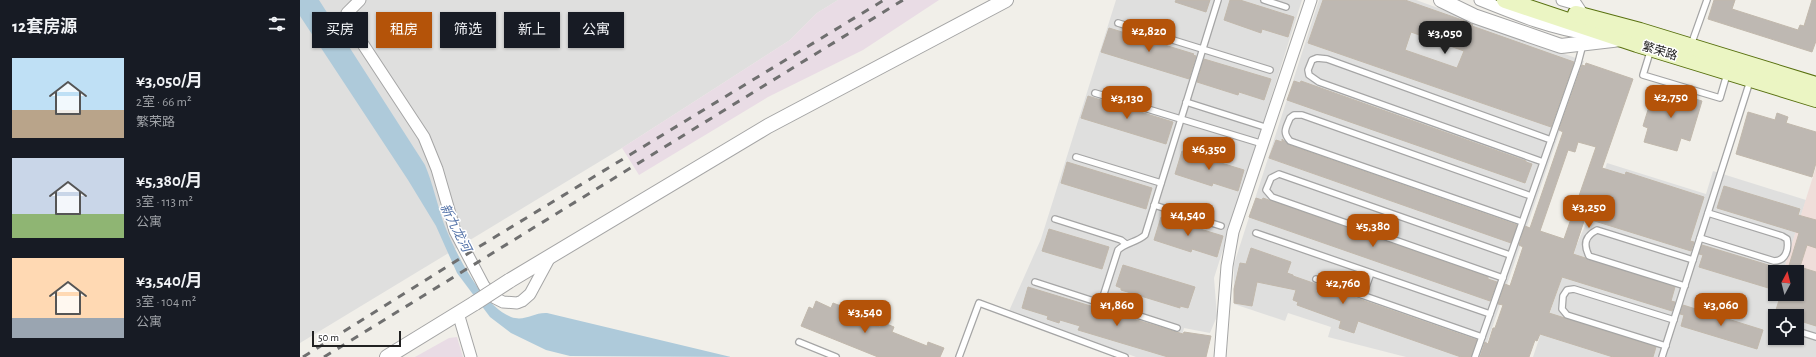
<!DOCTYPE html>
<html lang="zh">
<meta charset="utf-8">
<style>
:root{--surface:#171b24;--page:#242831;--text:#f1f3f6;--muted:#9ea1a6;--accent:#b45309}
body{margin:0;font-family:"Alegreya Sans","Noto Sans SC",sans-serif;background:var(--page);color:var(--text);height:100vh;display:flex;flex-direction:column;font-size:15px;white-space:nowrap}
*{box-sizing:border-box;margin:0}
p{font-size:13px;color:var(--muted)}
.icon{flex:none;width:22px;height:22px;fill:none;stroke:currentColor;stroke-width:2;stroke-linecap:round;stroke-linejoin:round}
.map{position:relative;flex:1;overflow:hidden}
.details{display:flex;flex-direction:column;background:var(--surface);width:300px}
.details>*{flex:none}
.banner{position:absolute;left:12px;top:12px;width:380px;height:36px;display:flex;gap:8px}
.needle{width:26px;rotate:7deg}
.controls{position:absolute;left:1468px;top:265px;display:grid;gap:8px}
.controls a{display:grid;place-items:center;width:36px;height:36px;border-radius:0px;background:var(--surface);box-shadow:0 1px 3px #0004;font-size:20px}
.scale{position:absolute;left:12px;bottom:10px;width:89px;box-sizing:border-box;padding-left:4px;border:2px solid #212121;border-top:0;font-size:11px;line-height:14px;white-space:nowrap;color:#212121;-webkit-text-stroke:3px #fff;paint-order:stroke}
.price{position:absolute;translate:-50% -34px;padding:0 9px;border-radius:8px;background:var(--accent);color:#fff;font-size:13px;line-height:26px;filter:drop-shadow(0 1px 2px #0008)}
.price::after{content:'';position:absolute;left:50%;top:24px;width:12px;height:9px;margin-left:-6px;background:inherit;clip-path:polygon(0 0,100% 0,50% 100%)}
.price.active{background:#222;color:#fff}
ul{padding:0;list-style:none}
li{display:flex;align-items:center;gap:12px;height:100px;padding:0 12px}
li span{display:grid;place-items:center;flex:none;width:112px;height:80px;border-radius:0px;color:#555}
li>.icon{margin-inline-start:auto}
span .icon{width:48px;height:48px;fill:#fffc;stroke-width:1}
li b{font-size:17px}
h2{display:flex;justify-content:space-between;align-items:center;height:48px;padding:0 12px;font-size:17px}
.pill{padding:0 14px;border-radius:0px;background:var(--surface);box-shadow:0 1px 3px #0004;font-size:14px;line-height:36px}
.pill.active{background:var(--accent);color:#fff}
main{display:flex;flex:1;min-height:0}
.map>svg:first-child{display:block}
.residential{fill:#dfdfde;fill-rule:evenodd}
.commercial{fill:#efdeda}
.industrial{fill:#e9dce5}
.water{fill:#aecada}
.building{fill:#beb8b2;stroke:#c1b8ac;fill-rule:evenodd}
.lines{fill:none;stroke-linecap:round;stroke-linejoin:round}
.service-casing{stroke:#a5a5a5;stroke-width:8}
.minor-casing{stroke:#a5a5a5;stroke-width:13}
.tertiary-casing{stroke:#a5a5a5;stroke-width:16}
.secondary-casing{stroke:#597110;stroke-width:18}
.service{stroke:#fff;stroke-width:5.5}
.minor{stroke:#fff;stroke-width:11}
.tertiary{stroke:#fff;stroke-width:14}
.secondary{stroke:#ebf5c3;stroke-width:16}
.rail{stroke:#6f6f6f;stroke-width:3;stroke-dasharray:8 8;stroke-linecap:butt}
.tertiary-bridge-casing{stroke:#a5a5a5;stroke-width:16;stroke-linecap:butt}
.tertiary-bridge{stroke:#fff;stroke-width:14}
.labels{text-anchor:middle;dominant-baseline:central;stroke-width:3;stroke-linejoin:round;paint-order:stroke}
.street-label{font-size:12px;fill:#212121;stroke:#fff}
.water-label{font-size:13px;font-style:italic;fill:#5574a9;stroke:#fff}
</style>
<main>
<section class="details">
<h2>12套房源<svg class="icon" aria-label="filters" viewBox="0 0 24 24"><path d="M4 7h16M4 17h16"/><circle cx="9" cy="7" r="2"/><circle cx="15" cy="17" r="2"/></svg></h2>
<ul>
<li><span style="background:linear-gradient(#bfe0f5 65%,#b9a48a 0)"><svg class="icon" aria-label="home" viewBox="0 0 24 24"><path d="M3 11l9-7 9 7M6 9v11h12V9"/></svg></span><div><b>¥3,050/月</b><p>2室 · 66 m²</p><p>繁荣路</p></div></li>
<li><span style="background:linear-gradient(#c9d6e8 70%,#8fb573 0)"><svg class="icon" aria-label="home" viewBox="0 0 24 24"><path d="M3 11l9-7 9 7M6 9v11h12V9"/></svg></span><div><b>¥5,380/月</b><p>3室 · 113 m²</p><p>公寓</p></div></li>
<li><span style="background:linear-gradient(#ffd9b3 75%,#9aa5b1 0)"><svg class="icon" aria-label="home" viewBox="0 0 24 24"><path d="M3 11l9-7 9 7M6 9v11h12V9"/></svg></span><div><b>¥3,540/月</b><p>3室 · 104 m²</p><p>公寓</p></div></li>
</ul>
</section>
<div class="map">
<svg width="1516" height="357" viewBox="0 0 1516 357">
<rect width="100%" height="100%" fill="#f1efe9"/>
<g class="residential">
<polygon points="0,0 538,0 517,13 490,40 322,148 0,343"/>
<polygon points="816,0 1002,0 914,278 917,316 910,333 884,328 876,357 836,357 709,311 741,239"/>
<polygon points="1019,0 1116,0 1284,61 1182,357 1106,357 1028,337 1031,327 988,313 985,321 934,304 934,264"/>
<path d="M 1307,163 L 1406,194 L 1413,171 L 1506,200 L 1483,272 L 1475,272 L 1475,294 L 1497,294 L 1516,288 L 1516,357 L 1233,357 L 1247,315 L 1249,315 L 1274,243 L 1277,244 L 1289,217 ZM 1475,316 L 1497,316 L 1497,338 L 1475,338 Z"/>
</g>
<polygon class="commercial" points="1516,167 1516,288 1497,272 1483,272"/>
<g class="industrial">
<polygon points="538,0 639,0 563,50 468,97 339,175 322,148 490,40 517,13"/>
<polygon points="157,337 163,357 115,357 149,338"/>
</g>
<path class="water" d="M 0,0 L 19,0 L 125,165 C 133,184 137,204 144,224 C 156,254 181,304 211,317 C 225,322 234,312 247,313 L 431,357 L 270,356 L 246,350 L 211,333 L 190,317 L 157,273 L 136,226 L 108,180 L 0,16 Z"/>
<g class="building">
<polygon points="876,0 910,0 906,12 875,2"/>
<polygon points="930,0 940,0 994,17 988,37 962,29 961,33 924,20"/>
<path d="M 1023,0 L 1105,0 L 1165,21 L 1173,25 L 1172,26 L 1274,62 L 1251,127 L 1008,43 ZM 1111,32 L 1164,51 L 1157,68 L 1105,50 Z"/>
<polygon points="1414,0 1435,0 1432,9 1498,30 1500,25 1504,26 1512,0 1516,0 1516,41 1512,52 1408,19"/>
<polygon points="809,28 894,54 893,55 896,56 889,79 801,52"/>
<polygon points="904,59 971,79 964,100 939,92 938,95 897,82"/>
<path d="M 1286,63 L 1333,79 L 1302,168 L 1325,175 L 1326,172 L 1404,197 L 1390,241 L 1394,242 L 1391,251 L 1285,218 L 1273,254 L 1375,287 L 1371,301 L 1375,302 L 1372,311 L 1262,277 L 1249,313 L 1356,347 L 1353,357 L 1313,357 L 1240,334 L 1237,341 L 1235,340 L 1229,357 L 1180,357 L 1185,342 L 1188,344 L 1193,328 L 1195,328 L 1203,305 L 1198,304 L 1205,284 L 1210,286 L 1223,247 L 1219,245 L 1225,226 L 1230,228 L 1263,132 L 1259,130 L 1282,65 L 1285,66 ZM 1278,142 L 1296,147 L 1264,239 L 1240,231 L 1268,150 L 1275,152 Z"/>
<polygon points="994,81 1000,83 1001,81 1226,161 1226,162 1232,164 1225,183 987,100"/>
<polygon points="1355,87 1402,101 1390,141 1381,138 1377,151 1344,142 1348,128 1343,126"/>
<polygon points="788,96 873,122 866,144 781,118"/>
<polygon points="1448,112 1475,120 1477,113 1488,117 1486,123 1516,132 1516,163 1512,177 1436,154"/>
<polygon points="982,139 989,145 1217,225 1211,243 969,158 976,140 982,142"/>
<polygon points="882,151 944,170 938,191 913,183 912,186 875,174"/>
<polygon points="767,162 852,188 846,209 761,183"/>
<polygon points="1424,186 1500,209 1498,215 1516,220 1516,248 1507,245 1500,267 1516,272 1516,326 1497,320 1497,316 1483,316 1475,313 1481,294 1497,294 1497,272 1487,272 1499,233 1417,208"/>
<polygon points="956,198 962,200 963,198 1188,277 1188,279 1197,282 1190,301 949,217"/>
<polygon points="861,217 923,236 917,257 892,249 891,252 854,240"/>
<polygon points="749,229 809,247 802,269 742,251"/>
<polygon points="1402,245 1475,267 1475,290 1399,267 1403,255 1399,254"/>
<polygon points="951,248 991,262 987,273 993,275 993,276 1177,340 1171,357 1161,357 1058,321 1054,333 1039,328 1041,321 997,305 998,302 993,300 996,290 957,282 952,306 934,303 934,289 940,263 946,264"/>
<polygon points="823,265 895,287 888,308 880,306 880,308 821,290 821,288 816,286"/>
<polygon points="728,287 883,334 884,332 911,336 906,357 868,357 778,330 780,326 760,320 759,323 747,319 748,316 722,308"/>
<polygon points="516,301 531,308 533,303 546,308 544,313 580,327 582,322 594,327 592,332 627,346 628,342 644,348 640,357 578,357 501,326 509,307 513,309"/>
<polygon points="1383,305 1463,330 1457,349 1381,326 1384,315 1380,314"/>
</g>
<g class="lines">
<g class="service-casing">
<g id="service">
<polyline points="964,0 986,7"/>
<polyline points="818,23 970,70"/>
<polyline points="1391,45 1407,0"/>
<polyline points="1351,49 1343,75 1420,98 1427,74"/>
<polyline points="795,93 963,144"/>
<polyline points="886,102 968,128"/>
<polyline points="776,157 861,183"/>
<polyline points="1243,162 1019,82 1009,75 1008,70 1012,60 1017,58 1027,59 1251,140"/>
<polyline points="854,205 921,226"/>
<polyline points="755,219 821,240 826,244"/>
<path d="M 1222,222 L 990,141 C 982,132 986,128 990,118 L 994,115 L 1002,115 L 1231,196"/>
<polyline points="956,233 1190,314"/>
<path d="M 1400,238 L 1474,261 C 1486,261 1489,249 1487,239 L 1482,236 L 1408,213"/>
<polyline points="1203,278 972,197 966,190 971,178 979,174 1210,255"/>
<polyline points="1016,279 1182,337"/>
<polyline points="735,282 877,328"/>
<path d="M 1385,286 L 1289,256 C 1283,244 1285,236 1297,230 L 1393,260"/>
<polyline points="1063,295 1071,273"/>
<path d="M 801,303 L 818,250 C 826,242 836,243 845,235 L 918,0"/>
<polyline points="1497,331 1516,337"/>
<polyline points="499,342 536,357"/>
<polyline points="1366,346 1267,315 1262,309 1263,296 1267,290 1274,289 1374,320"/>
<polyline points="659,357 679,303 825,357"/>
<polyline points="1175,357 1278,63 1283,44"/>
<polyline points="1362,357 1450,81"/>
</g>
</g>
<g class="minor-casing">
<g id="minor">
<polyline points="60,0 47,13 47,20 124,137 137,169 155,231 184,286 195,298 203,302 217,303 222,301 230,294 250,257"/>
<path d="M 1180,0 C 1217,15 1254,30 1294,35"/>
<polyline points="1262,0 1276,4 1284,16"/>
<polyline points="158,313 171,357"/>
<polyline points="920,357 927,266 933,232 1011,0"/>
</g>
</g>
<g class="tertiary-casing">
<g id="tertiary">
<polyline points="1141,0 1174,16 1261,46 1321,39"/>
<polyline points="209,281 468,126 706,0"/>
<polyline points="87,357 175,303"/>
</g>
</g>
<g class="secondary-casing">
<g id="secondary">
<polyline points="1205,0 1337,44 1516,99"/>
<polyline points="1276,14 1340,31 1516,85"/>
</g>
</g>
<use href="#service" class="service"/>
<use href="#minor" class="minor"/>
<use href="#tertiary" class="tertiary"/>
<use href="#secondary" class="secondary"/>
<g class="rail">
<polyline points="3,357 172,251 584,0"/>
<polyline points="24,357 603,0"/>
</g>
<g class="tertiary-bridge-casing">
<polyline id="tertiary-bridge" points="175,303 209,281"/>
</g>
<use href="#tertiary-bridge" class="tertiary-bridge"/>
</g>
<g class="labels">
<g class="street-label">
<text transform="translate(1360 51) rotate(17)">繁荣路</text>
</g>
<g class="water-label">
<text transform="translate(155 228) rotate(63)">新九龙河</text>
</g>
</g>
</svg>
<div class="controls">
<a><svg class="needle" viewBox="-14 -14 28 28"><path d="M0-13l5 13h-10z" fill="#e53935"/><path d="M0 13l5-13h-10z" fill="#9ea1a6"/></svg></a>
<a><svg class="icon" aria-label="locate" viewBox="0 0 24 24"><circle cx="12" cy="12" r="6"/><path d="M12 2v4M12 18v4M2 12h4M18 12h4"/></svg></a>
</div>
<div class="scale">50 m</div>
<b class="price" style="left:849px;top:53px">¥2,820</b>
<b class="price active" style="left:1145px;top:55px">¥3,050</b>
<b class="price" style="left:1371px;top:119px">¥2,750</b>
<b class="price" style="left:827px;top:120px">¥3,130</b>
<b class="price" style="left:909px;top:171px">¥6,350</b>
<b class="price" style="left:1289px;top:229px">¥3,250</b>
<b class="price" style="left:888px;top:237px">¥4,540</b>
<b class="price" style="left:1073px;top:248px">¥5,380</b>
<b class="price" style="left:1043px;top:305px">¥2,760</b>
<b class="price" style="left:817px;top:327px">¥1,860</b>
<b class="price" style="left:1421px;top:327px">¥3,060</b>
<b class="price" style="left:565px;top:334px">¥3,540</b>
<div class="banner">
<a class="pill">买房</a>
<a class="pill active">租房</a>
<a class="pill">筛选</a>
<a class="pill">新上</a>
<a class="pill">公寓</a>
</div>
</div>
</main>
